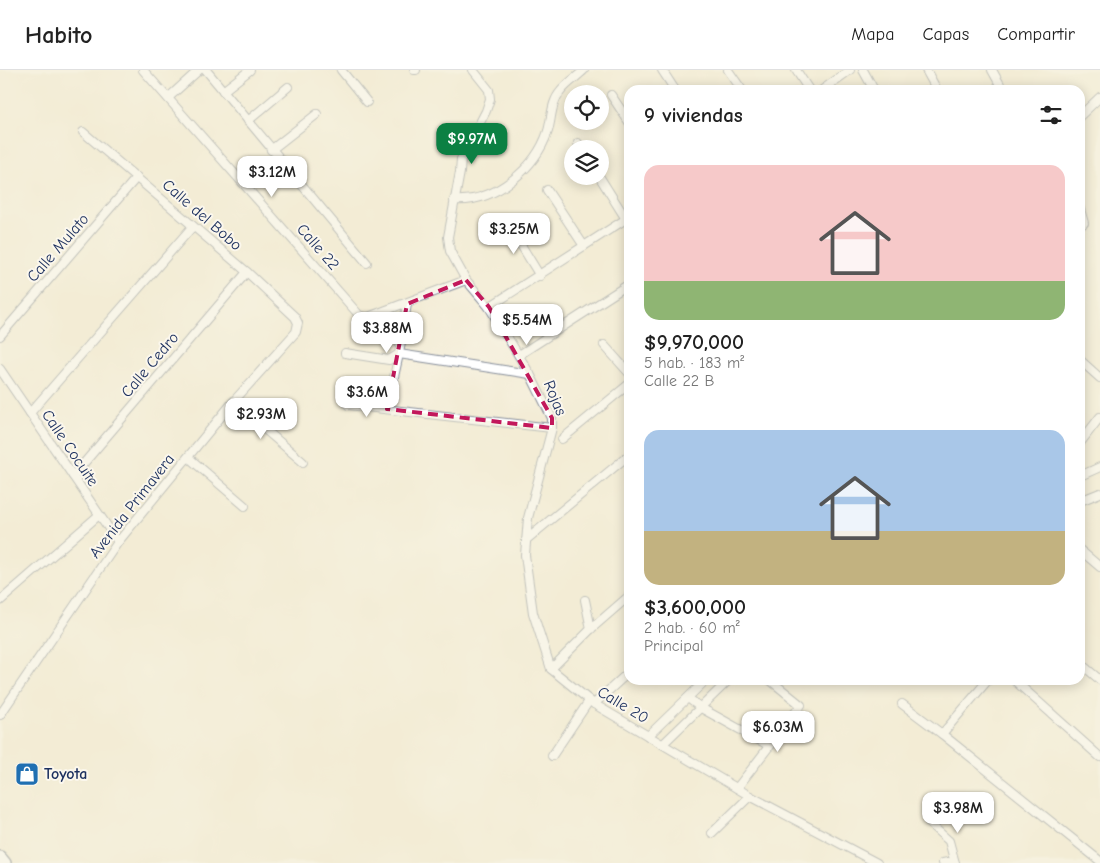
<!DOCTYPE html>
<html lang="es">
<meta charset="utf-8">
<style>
:root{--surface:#fff;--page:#f6f6f6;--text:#222;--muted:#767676;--line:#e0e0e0;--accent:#0b8043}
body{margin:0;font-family:"Comic Neue",sans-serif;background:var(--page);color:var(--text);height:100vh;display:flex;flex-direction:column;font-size:19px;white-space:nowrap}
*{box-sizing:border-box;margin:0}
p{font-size:16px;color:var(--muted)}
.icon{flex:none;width:28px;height:28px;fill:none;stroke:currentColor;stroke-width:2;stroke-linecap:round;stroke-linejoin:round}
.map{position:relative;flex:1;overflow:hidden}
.details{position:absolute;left:624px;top:15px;width:461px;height:600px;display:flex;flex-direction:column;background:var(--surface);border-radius:15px;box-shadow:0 2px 12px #0003}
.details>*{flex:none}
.tools{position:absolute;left:564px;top:15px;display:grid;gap:10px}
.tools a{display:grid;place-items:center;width:45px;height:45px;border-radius:50%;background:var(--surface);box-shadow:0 2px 12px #0003;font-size:25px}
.price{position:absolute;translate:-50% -42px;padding:0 11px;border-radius:10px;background:#fff;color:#222;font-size:16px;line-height:32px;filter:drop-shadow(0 1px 2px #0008)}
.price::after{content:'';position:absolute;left:50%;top:30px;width:15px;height:11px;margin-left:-8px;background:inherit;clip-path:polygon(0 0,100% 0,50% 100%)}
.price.active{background:var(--accent);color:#fff}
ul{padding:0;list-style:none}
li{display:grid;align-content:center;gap:10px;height:265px;padding:0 20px}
li span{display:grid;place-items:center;height:155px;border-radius:15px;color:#555}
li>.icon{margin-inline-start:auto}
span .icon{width:90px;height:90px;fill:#fffc;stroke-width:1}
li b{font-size:21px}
h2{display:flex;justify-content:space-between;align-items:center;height:60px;padding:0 20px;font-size:21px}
header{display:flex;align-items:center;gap:30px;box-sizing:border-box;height:70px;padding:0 25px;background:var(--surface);border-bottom:1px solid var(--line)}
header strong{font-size:24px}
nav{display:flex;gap:28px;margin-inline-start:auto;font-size:18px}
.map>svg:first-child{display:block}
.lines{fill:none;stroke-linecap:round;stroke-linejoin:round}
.minor-casing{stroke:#878e9a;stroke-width:10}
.secondary-casing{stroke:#878e9a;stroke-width:14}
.minor{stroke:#fff;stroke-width:8}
.secondary{stroke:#fff;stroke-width:11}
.marked{fill:none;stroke:#c2185b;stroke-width:4;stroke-dasharray:10 6;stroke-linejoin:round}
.labels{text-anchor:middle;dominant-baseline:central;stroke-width:4;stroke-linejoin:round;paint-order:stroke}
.street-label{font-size:16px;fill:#1b2f5e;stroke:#fbf7ec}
.poi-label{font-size:16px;font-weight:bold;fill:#1b2f5e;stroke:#fbf7ec;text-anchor:start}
</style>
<header>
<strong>Habito</strong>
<nav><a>Mapa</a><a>Capas</a><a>Compartir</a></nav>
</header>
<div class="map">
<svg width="1100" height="793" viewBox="0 0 1100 793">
<rect width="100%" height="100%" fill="#fbf7ec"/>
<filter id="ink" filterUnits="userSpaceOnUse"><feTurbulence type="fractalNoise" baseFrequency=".02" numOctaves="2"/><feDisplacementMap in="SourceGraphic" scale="10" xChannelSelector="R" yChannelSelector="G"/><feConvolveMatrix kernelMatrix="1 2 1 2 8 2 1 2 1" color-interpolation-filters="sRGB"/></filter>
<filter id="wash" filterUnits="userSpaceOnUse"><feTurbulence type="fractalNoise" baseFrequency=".0096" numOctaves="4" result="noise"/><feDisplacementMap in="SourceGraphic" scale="20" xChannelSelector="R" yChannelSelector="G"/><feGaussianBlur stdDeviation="1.12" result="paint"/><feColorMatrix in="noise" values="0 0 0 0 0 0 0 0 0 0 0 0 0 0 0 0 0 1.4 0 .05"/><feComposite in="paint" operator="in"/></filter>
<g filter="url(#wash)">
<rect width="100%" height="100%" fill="#f3ecd6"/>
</g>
<g filter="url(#ink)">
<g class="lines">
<g class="minor-casing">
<g id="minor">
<polyline points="143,0 360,246 368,247 466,210"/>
<polyline points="206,0 367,193"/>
<polyline points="341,0 367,32"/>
<polyline points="414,0 416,0"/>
<polyline points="473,0 489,20 490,29 486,41 461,89 460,102 448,167 450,181 466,210 489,237 530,304 552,348 552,358 528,448 525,485 533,543 551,599 594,634 750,726 877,793"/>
<polyline points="662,0 675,20"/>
<polyline points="728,0 742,20"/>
<polyline points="796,0 809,20"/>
<polyline points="863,0 874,20"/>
<polyline points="926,0 937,20"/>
<polyline points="992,0 1003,20"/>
<polyline points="822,20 850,0"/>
<polyline points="223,21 250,0"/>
<polyline points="611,25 629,52"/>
<polyline points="168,28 199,0"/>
<polyline points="1080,46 1100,27"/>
<polyline points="248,51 288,17"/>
<polyline points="578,73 582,79"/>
<polyline points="271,80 317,44"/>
<polyline points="599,106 626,149"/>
<polyline points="547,120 584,176"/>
<path d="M 454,130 C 495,133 536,98 548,61 C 552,47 551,32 561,21 C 567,13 577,7 584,0"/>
<polyline points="1080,139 1084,153 1080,156"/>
<polyline points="507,152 540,206"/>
<polyline points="489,237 629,147"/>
<polyline points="0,266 137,107"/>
<polyline points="604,275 629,303"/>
<polyline points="345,283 389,290 399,284 530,304"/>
<polyline points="519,285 629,214"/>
<polyline points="1080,290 1100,308"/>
<polyline points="0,299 118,472"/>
<polyline points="233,332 303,392"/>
<polyline points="348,335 552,358"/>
<polyline points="387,339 399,284 407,234"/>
<polyline points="30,343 193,156"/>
<polyline points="562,369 629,314"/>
<polyline points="1080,373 1100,347"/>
<polyline points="188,387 245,436"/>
<polyline points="73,406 247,202"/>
<polyline points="1080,406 1100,397"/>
<polyline points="1080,431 1100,423"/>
<polyline points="526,470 629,385"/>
<polyline points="1080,480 1100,497"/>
<polyline points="585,530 591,559"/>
<polyline points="0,531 99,445"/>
<polyline points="1080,593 1100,610"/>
<polyline points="551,599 591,559 629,526"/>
<polyline points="1014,610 1100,687"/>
<polyline points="688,628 701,638 770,676"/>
<polyline points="594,634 629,602"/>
<polyline points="902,634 942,664 1100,791"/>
<polyline points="0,645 118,472 233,332 296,262 298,253 295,247 247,202 83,62"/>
<polyline points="942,664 988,610"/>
<polyline points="648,666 706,610"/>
<polyline points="663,674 729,610"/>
<polyline points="552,686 589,631"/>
<polyline points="737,718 801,635 770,610"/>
<polyline points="930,754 949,771 955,793"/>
<polyline points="712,763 750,726"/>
<polyline points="943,793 948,792 955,793"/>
</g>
</g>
<g class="secondary-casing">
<polyline id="secondary" points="0,787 5,793"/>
</g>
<use href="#minor" class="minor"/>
<use href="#secondary" class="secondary"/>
</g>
</g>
<path d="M0 0H1100V793H0ZM 466,210 L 489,237 L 552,348 L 552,358 L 387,339 L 407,234 Z" fill="#f3ecd6" fill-opacity=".55" fill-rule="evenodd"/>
<path class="marked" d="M 466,210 L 489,237 L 552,348 L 552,358 L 387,339 L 407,234 Z"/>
<defs>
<g id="shop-square" transform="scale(1.25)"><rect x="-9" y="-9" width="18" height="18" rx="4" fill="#1f6fb2" stroke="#fbf7ec"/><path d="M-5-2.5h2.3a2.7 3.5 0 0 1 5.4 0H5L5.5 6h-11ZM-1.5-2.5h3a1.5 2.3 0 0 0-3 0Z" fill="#fff"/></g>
</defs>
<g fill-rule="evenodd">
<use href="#shop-square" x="27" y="704"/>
</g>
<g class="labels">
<g class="street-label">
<text transform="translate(202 145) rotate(41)">Calle del Bobo</text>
<text transform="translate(318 177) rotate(49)">Calle 22</text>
<text transform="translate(58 178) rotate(-49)">Calle Mulato</text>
<text transform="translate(150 295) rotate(-50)">Calle Cedro</text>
<text transform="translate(555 328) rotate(68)">Rojas</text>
<text transform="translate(70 378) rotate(56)">Calle Cocuite</text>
<text transform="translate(132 436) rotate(-52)">Avenida Primavera</text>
<text transform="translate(623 635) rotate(31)">Calle 20</text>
</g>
<g class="poi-label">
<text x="44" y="704">Toyota</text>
</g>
</g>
</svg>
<div class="tools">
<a><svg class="icon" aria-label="locate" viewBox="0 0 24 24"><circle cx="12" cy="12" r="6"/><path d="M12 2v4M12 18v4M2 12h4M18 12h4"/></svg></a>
<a><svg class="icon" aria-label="layers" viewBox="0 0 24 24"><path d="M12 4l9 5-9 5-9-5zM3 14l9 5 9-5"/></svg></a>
</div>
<b class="price active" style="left:472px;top:95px">$9.97M</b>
<b class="price" style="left:272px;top:128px">$3.12M</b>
<b class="price" style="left:514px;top:185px">$3.25M</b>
<b class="price" style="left:527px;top:276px">$5.54M</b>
<b class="price" style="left:387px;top:284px">$3.88M</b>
<b class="price" style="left:367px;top:348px">$3.6M</b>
<b class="price" style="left:261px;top:370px">$2.93M</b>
<b class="price" style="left:778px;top:683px">$6.03M</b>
<b class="price" style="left:958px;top:764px">$3.98M</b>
<section class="details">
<h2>9 viviendas<svg class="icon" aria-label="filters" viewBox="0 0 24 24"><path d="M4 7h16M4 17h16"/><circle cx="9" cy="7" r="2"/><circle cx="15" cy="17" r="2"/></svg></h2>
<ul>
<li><span style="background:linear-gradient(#f6c9c9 75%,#8fb573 0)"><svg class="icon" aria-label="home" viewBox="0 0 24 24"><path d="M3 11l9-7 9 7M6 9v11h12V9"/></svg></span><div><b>$9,970,000</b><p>5 hab. · 183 m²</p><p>Calle 22 B</p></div></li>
<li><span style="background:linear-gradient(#a9c7e8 65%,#c2b280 0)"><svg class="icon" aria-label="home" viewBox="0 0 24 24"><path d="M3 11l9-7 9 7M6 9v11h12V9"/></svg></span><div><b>$3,600,000</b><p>2 hab. · 60 m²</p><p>Principal</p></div></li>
</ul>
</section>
</div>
